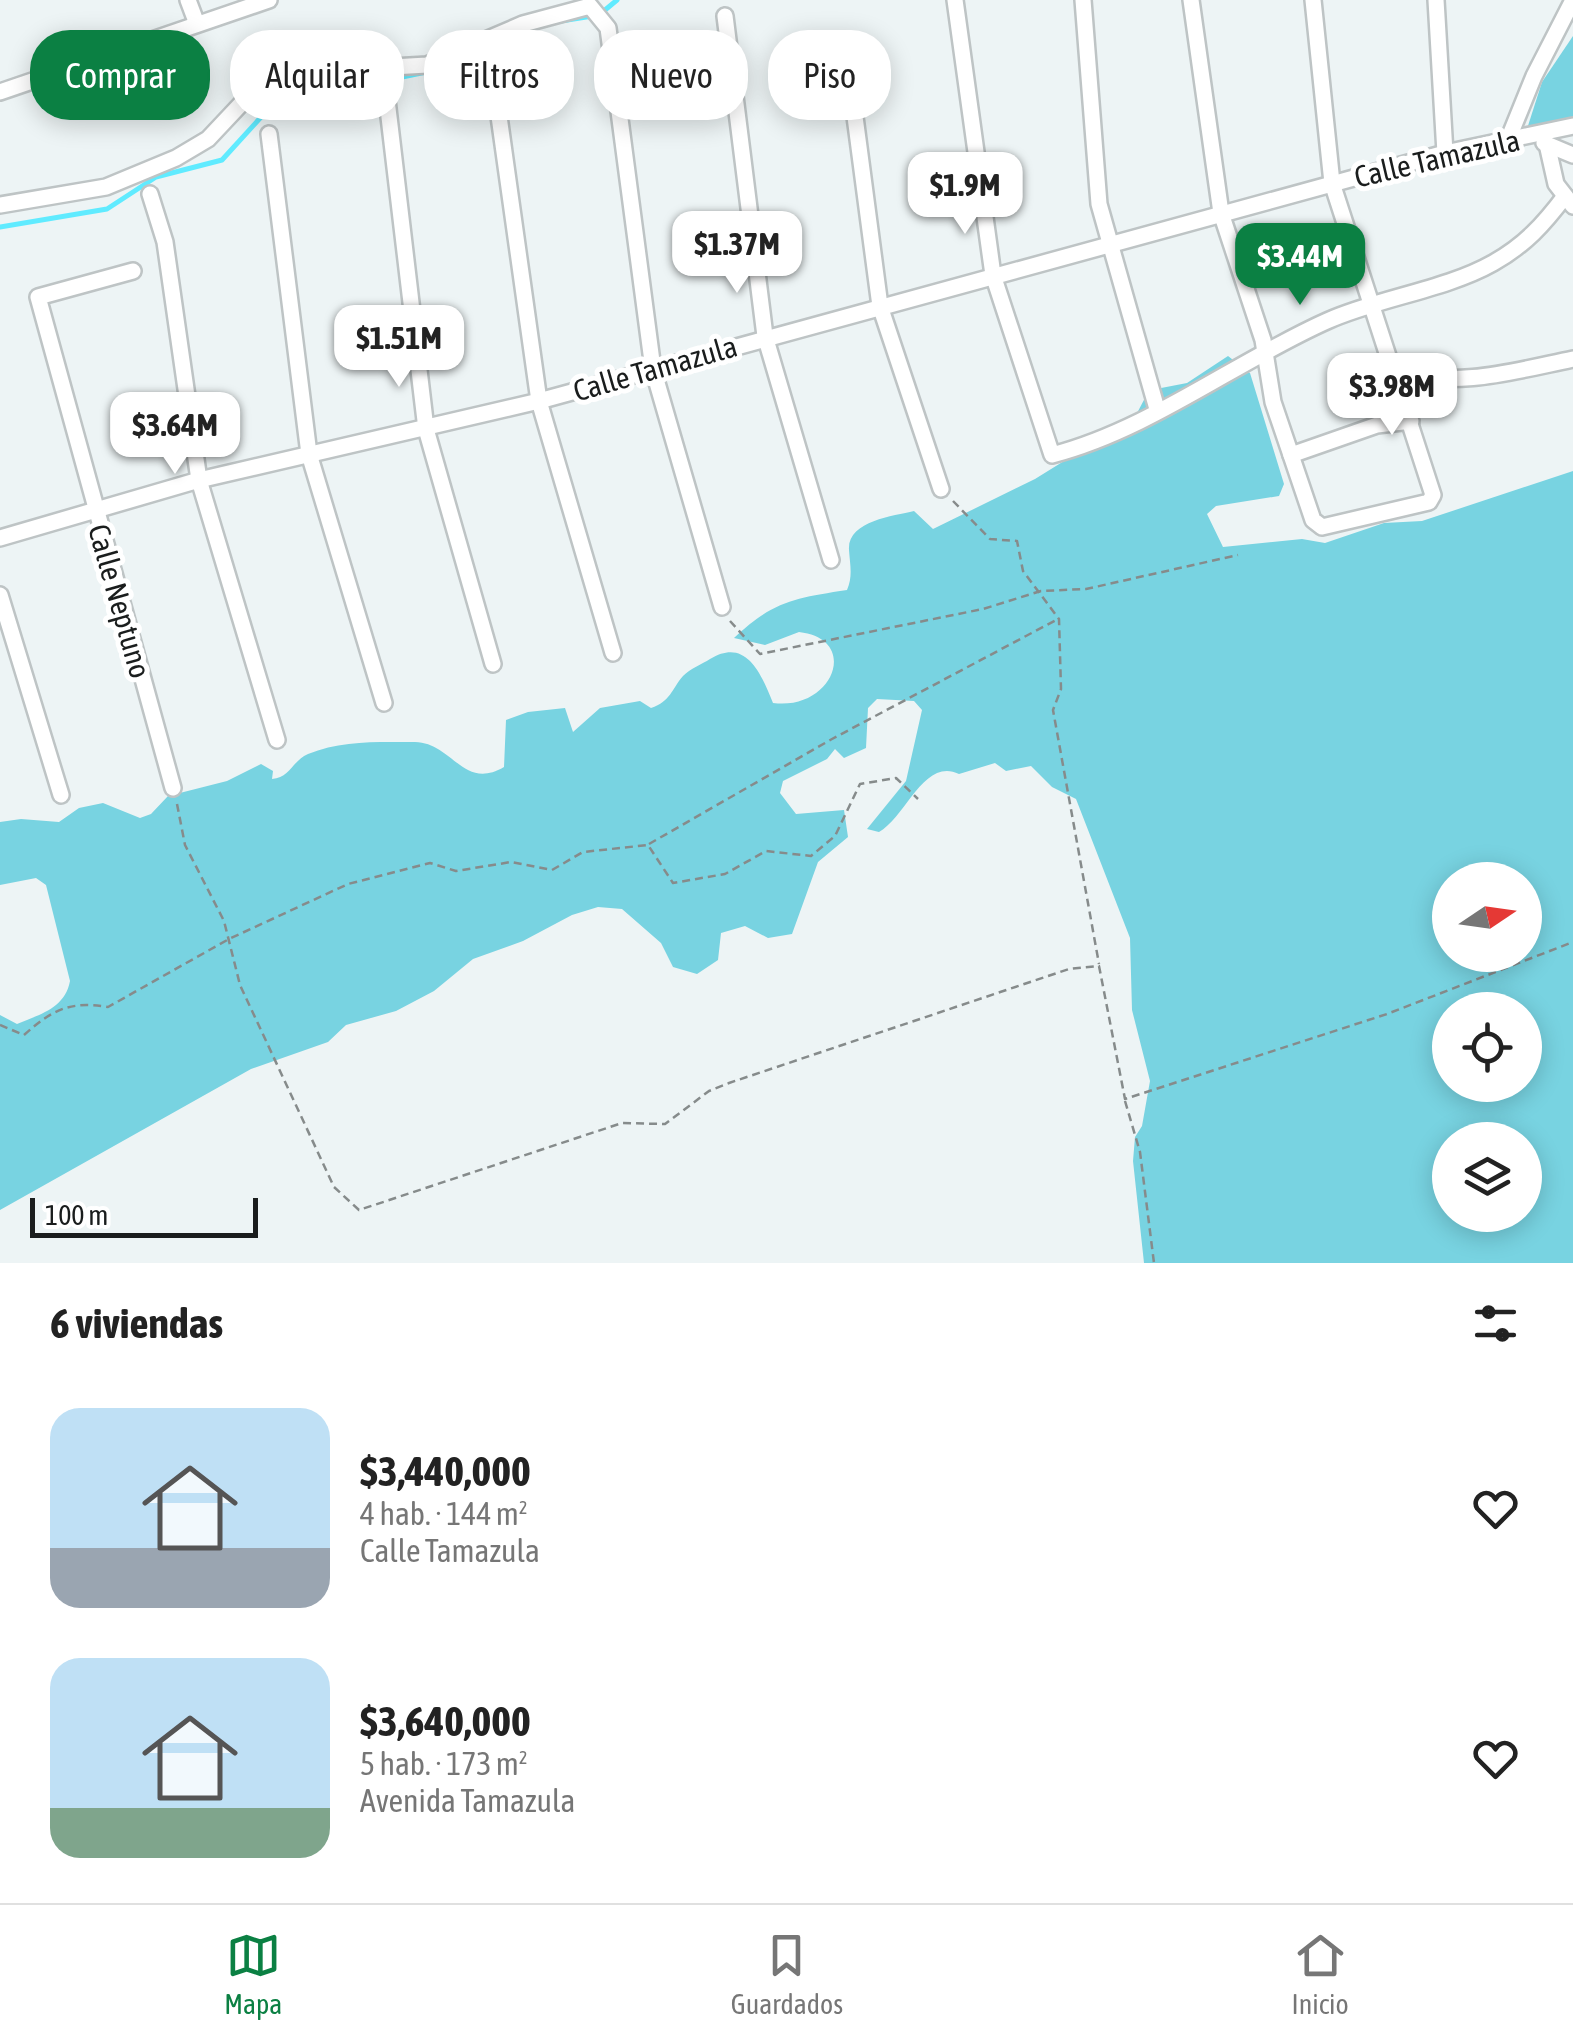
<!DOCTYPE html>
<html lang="es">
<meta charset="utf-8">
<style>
:root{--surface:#fff;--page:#f2f2f2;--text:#222;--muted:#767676;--line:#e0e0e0;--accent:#0b8043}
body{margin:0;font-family:"Asap Condensed",sans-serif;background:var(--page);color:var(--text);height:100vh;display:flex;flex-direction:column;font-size:38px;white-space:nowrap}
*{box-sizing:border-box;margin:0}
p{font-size:32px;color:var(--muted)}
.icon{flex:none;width:55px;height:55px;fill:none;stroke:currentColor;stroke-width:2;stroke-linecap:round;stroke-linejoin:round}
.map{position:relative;height:1263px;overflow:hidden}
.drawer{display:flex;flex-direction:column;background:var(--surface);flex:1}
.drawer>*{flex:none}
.hud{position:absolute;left:30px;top:30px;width:1000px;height:90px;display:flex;gap:20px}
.needle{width:65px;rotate:77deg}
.tools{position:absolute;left:1432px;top:862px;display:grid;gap:20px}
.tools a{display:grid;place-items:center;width:110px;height:110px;border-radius:50%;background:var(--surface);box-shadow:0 5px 25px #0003;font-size:50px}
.scale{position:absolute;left:30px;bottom:25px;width:228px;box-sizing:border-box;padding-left:10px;border:5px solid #1a1d1d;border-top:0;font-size:28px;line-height:35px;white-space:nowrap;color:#1a1d1d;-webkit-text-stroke:8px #fff;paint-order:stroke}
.price{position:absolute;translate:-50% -85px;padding:0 22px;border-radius:20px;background:#fff;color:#222;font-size:32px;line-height:65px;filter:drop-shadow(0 2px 5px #0008)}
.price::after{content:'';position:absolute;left:50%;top:60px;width:30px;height:22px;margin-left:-15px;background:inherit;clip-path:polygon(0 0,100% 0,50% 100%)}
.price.current{background:var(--accent);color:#fff}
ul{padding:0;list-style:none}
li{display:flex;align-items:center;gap:30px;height:250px;padding:0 50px}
li span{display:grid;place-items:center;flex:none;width:280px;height:200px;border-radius:30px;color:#555}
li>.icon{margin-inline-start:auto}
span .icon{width:120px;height:120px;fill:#fffc;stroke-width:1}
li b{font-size:42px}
h2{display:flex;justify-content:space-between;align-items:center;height:120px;padding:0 50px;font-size:42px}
.chip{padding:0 35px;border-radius:40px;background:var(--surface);box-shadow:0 5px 25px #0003;font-size:35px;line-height:90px}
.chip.current{background:var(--accent);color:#fff}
.dock{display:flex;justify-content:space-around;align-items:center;height:140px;border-top:2px solid var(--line);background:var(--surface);font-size:28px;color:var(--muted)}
.dock a{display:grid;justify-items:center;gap:5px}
.dock .current{color:var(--accent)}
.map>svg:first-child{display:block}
.green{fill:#78d3e1;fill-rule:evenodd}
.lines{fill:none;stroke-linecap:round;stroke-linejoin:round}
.stream{stroke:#60ebff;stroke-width:5}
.street-casing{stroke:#bec4c5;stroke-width:20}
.path{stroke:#868b8b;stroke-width:2.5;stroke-dasharray:8 5;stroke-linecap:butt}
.street{stroke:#fff;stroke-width:15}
.labels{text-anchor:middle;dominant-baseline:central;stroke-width:10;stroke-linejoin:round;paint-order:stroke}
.street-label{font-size:30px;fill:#1a1d1d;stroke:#fff}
</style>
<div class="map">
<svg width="1573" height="1263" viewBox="0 0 1573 1263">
<rect width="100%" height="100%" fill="#edf4f5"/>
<g class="green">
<polygon points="1573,36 1573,120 1526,132 1542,82"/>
<path d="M 1228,356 L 1250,373 L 1284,484 L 1279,496 L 1216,506 L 1207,514 L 1223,547 L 1302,539 L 1325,543 L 1384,523 L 1422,521 L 1573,471 L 1573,1263 L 1144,1263 L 1133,1161 L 1135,1137 L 1142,1126 L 1150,1081 L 1132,1010 L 1130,938 L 1076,799 L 1052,787 L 1031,766 L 1006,771 L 995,763 L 959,774 C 924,757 906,817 879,832 L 867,829 L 906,781 L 922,710 L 914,701 L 877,699 L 868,708 L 866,748 L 844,758 L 835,749 L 827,759 L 783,781 L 780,793 L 796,814 L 844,810 L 848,837 L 818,862 L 792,934 L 768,938 L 745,926 L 721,933 L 718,960 L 697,974 L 673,967 L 661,943 L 622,909 L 598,907 L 572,915 L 523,941 L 473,959 L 434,991 L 396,1011 L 346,1025 L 328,1042 L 251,1069 L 0,1210 L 0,1015 L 17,1024 C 41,1014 65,1008 70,981 L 46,885 L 36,878 L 0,885 L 0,822 L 21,819 L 59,822 L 79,808 L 103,803 L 140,818 L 151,814 L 168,796 L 227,781 L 261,764 L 273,771 L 272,779 C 290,778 292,761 308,754 C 342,740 379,742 415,742 C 453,743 463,791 504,767 L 506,720 L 528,712 L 565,708 L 573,732 L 600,708 L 640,701 L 651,708 C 671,701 671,690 683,676 C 690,669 702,664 710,659 C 746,637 761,673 773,703 C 833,711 861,639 799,632 L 765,645 L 734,638 C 773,601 795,598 847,590 C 853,576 850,565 849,550 C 847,521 893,516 914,511 L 933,529 L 1035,479 L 1135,417 L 1146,396 L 1156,389 L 1187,383 ZM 1450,880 L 1525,880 L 1525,955 L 1450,955 ZM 1450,1010 L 1525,1010 L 1525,1085 L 1450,1085 ZM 1450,1140 L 1525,1140 L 1525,1215 L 1450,1215 Z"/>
</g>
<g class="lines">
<g class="stream">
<polyline points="561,21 599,15 617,0"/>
<polyline points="0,227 107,209 156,177 222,160 262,116 292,100 455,66 490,45"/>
</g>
<g class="street-casing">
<g id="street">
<polyline points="188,0 197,24"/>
<path d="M 955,0 L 993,275 L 1052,455 C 1149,430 1235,362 1327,321 C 1378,298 1445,290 1493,263 C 1525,245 1544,224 1565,196"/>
<polyline points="1083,0 1099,204 1157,409"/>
<polyline points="1191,0 1221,213 1263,340 1273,402 1313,520 1322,527 1429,502 1433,495 1332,183 1313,0"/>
<polyline points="1436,0 1445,153"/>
<polyline points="725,16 765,336 831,560"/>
<polyline points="845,41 880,306 941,489"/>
<polyline points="0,92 269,0"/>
<polyline points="387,100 426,429 493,664"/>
<polyline points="497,102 539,401 613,653"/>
<polyline points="269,134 309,454 384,703"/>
<polyline points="1508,140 1534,76 1573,0"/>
<polyline points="1544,143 1573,155"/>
<polyline points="1547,144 1556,184 1573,206"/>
<polyline points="150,194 165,242 199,480 277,740"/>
<polyline points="0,205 106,187 176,158 208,139 256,88 287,73 427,65 523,24 590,6 608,28 653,369 722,607"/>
<polyline points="133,271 38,297 173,788"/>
<path d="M 1396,371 C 1455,389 1515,371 1573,359"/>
<polyline points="1291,455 1377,425 1411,421"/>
<polyline points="0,538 199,480 539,401 1445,153 1573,126"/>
<polyline points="0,595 61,795"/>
</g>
</g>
<g class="path">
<polyline points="953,501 990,539 1017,541 1023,571 1059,619 1061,689 1053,710 1099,964"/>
<polyline points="730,621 760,654 983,609 1041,591 1086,589 1238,555"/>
<polyline points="177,804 185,845 224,921 240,985 334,1187 359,1210 622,1123 665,1124 709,1091 729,1083 1069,969 1099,966 1125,1099 1387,1014 1573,942"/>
<polyline points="649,844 832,739 1058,619"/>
<path d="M 0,1025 L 24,1035 C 53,1009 70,1001 108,1007 L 229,939 L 348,884 L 430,863 L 456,871 L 511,862 L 552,870 L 583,852 L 648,845 L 673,883 L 725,874 L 766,851 L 811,856 L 835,836 L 860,784 L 896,778 L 918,799"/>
<polyline points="1125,1101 1140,1152 1154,1263"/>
</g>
<use href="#street" class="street"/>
</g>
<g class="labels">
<g class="street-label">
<text transform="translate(1437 158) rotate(-13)">Calle Tamazula</text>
<text transform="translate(655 368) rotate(-16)">Calle Tamazula</text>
<text transform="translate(120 601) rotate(74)">Calle Neptuno</text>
</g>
</g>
</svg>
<div class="tools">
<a><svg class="needle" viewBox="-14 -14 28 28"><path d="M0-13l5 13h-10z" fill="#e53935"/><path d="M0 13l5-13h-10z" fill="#767676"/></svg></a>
<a><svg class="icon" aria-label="locate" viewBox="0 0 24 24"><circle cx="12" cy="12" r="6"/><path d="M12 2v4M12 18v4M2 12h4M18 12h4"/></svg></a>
<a><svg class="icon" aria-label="layers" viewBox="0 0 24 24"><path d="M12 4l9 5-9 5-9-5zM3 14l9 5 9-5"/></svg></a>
</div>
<div class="scale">100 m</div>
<b class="price" style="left:965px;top:237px">$1.9M</b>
<b class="price" style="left:737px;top:296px">$1.37M</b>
<b class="price current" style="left:1300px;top:308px">$3.44M</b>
<b class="price" style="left:399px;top:390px">$1.51M</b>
<b class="price" style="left:1392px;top:438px">$3.98M</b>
<b class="price" style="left:175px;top:477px">$3.64M</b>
<div class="hud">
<a class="chip current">Comprar</a>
<a class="chip">Alquilar</a>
<a class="chip">Filtros</a>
<a class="chip">Nuevo</a>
<a class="chip">Piso</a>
</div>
</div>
<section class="drawer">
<h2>6 viviendas<svg class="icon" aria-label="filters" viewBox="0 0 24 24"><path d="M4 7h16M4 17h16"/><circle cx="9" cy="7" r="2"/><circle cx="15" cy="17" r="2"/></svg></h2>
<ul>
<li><span style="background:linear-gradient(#bfe0f5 70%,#9aa5b1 0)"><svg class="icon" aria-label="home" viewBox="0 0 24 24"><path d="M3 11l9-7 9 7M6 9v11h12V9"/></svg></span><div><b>$3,440,000</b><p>4 hab. · 144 m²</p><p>Calle Tamazula</p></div><svg class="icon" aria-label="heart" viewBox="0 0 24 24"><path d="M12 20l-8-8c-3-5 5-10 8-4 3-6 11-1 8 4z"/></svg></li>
<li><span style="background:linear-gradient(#bfe0f5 75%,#7fa58c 0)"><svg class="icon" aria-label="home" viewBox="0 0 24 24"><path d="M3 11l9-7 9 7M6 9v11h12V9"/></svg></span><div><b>$3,640,000</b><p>5 hab. · 173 m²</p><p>Avenida Tamazula</p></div><svg class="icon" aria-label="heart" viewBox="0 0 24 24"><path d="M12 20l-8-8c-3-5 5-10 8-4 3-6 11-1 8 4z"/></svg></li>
</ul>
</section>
<nav class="dock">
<a class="current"><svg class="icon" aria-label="map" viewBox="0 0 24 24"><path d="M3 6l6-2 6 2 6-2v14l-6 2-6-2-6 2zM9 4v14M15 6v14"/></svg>Mapa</a>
<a><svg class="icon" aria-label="saved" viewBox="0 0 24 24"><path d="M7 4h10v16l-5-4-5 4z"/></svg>Guardados</a>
<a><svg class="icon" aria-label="home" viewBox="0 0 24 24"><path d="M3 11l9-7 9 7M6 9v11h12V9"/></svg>Inicio</a>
</nav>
